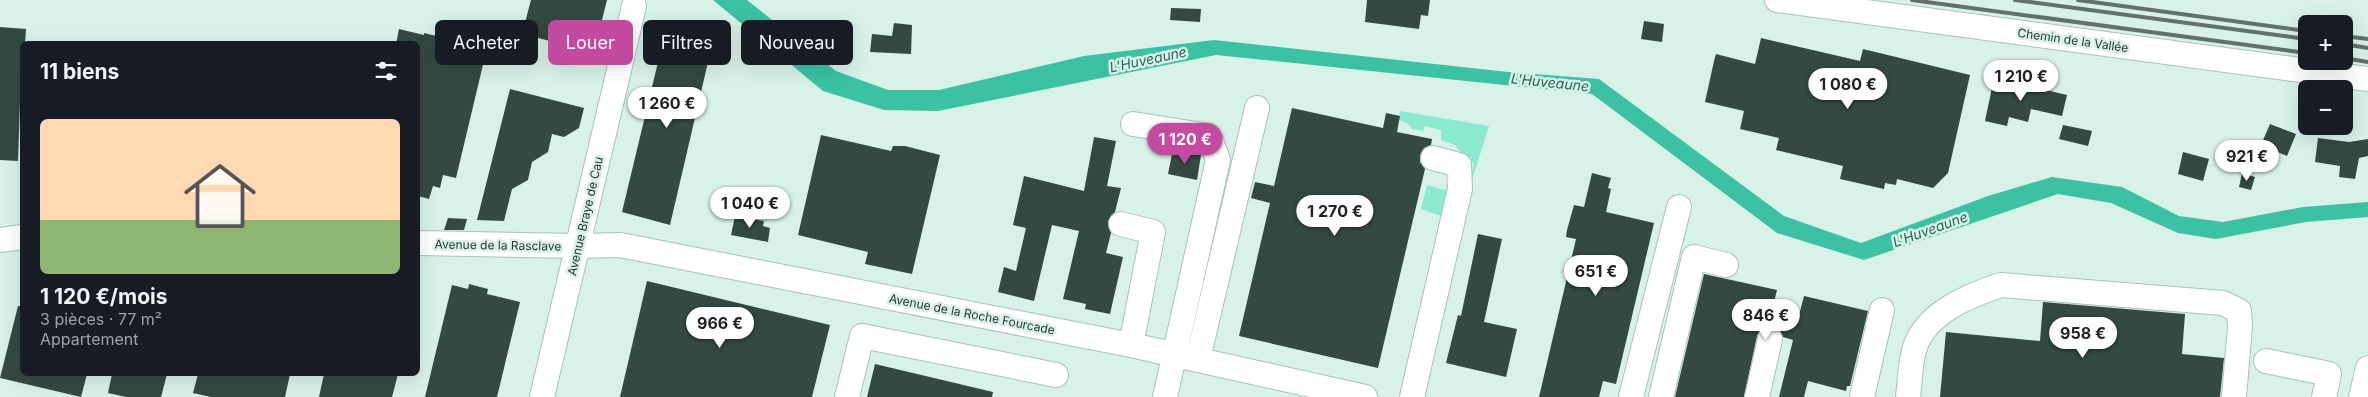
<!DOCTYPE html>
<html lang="fr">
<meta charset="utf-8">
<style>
:root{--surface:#171b24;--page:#20242c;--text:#f1f3f6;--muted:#9ea1a6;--accent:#c34a9e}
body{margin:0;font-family:Inter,sans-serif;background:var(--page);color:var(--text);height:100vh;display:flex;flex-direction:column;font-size:19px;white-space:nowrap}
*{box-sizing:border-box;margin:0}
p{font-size:16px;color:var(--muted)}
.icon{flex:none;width:28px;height:28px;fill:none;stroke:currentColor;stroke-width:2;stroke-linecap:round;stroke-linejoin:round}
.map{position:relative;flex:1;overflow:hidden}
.sheet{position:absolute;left:20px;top:41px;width:400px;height:335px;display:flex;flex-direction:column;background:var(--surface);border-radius:8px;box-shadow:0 5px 20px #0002}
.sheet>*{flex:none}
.top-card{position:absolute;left:435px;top:20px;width:475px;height:45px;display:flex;gap:10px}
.controls{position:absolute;left:2298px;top:15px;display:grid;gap:10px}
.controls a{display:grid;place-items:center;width:55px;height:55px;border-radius:8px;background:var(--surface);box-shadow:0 5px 20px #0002;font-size:25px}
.price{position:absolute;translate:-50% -42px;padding:0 11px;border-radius:18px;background:#fff;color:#222;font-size:16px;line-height:32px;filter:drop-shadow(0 1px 2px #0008)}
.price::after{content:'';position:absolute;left:50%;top:30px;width:15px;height:11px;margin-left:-8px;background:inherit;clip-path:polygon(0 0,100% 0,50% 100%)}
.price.current{background:var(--accent);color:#fff}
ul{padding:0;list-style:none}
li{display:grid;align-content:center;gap:10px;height:265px;padding:0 20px}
li span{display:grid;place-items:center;height:155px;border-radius:8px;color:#555}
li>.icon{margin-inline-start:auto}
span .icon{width:90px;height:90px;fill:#fffc;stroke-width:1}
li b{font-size:21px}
h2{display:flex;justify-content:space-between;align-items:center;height:60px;padding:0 20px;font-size:21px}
.tag{padding:0 18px;border-radius:8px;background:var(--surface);box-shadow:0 5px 20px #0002;font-size:18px;line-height:45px}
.tag.current{background:var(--accent);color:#fff}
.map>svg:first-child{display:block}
.green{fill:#8cead0}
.water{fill:#3cc2a3}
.building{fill:#334942}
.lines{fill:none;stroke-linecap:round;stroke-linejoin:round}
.minor-casing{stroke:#a9c2ba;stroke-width:26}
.minor{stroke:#fff;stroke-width:24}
.rail{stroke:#62716c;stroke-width:4}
.labels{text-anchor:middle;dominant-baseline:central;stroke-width:5;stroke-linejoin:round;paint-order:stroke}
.street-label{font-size:12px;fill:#2b3632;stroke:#d8f2ea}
.water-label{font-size:14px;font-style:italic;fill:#2f6355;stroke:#d8f2ea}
</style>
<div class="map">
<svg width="2368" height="397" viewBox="0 0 2368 397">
<rect width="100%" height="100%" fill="#d8f2ea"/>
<g class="green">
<polygon points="1400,111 1489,126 1466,199 1474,163 1463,156 1455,145 1441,140 1441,130 1425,126 1423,131 1412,129 1409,124 1399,120"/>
<polygon points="1427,185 1452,192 1447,218 1421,209"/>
</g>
<polygon class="water" points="713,0 747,0 836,71 888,90 939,90 1084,56 1214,40 1508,72 1599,79 1784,216 1861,243 1988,196 2052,177 2122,187 2179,216 2223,222 2303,207 2368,202 2368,217 2306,222 2216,239 2178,233 2111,203 2058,194 1864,260 1777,233 1592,94 1216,55 938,111 884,110 823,91"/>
<g class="building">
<polygon points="531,0 607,0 594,52 522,34"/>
<polygon points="1367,0 1430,0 1428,16 1421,15 1419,29 1365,22"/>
<polygon points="1171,8 1201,9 1200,22 1170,20"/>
<polygon points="1644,21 1664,24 1662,42 1641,39"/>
<polygon points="894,23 912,25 911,54 870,52 872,34 892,36"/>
<polygon points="0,27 26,29 25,44 22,44 18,161 0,160"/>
<polygon points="399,29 424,35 424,33 487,48 456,178 443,175 440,188 433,186 429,199 418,196 418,44 396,44"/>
<polygon points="665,33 712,45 670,225 622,212"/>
<polygon points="1761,38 1860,61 1863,49 1970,75 1948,173 1933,188 1897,179 1896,185 1885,183 1884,189 1840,179 1843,166 1776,150 1779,138 1740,129 1744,111 1705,102 1714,61 1716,54 1755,64"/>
<polygon points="1994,78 2067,95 2062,116 2031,109 2028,122 2009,117 2007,126 1985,121"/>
<polygon points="510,89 584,108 579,128 564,137 552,134 548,152 532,162 528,180 512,189 504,221 477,220"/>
<polygon points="1292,108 1383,128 1386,113 1400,116 1397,132 1432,139 1431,145 1424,148 1420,155 1420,162 1425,169 1378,368 1239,336 1270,203 1251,198 1255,182 1274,186"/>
<polygon points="2270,124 2296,134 2287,156 2261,145"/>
<polygon points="2063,125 2092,131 2088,146 2059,139"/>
<polygon points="821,135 891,151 893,146 905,146 940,155 912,274 865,264 868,252 798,235"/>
<polygon points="1094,137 1116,141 1107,186 1121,188 1115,212 1108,221 1111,233 1106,253 1123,257 1110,314 1085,309 1086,304 1063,299 1079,231 1052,225 1034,301 998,292 1004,267 1016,271 1026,228 1013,225 1024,176 1084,191"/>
<polygon points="2318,138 2349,142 2368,139 2368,156 2359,158 2355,179 2339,177 2340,166 2315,162"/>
<polygon points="1173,149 1201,155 1197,180 1168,174"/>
<polygon points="2183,152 2209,159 2203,181 2178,174"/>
<polygon points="1592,173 1611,178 1608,188 1611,189 1606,212 1654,223 1616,384 1603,381 1599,397 1539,397 1576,239 1566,237 1567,230 1574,205 1584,207"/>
<polygon points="2242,173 2255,177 2251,190 2239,187"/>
<polygon points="735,216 764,221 763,226 770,228 768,242 731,235"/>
<polygon points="448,218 467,219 464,230 444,230"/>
<polygon points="1478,234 1502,239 1484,322 1517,329 1506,377 1446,363 1458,315 1461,316"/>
<polygon points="1704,274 1777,290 1770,318 1797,323 1804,296 1868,311 1850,386 1847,386 1846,391 1808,381 1804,397 1779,397 1793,340 1783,337 1779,329 1766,326 1760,329 1757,336 1744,397 1675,397"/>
<polygon points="647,281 830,325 812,397 620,397"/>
<polygon points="469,284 488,289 487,294 520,302 497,397 425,397 452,285 468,289"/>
<polygon points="2043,302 2185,314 2182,354 2224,358 2220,397 1940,397 1946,332 2040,341"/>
<polygon points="18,306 22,306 22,374 87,374 81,397 0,378"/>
<polygon points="875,364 993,392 992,397 867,397"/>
<polygon points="112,374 167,374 161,397 126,397 108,393"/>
<polygon points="198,374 290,374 285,397 211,397 193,393"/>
<polygon points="324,374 398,374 392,397 319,397"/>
</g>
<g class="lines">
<g class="minor-casing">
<g id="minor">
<polyline points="1777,0 2368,79"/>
<polyline points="1133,124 1209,136 1218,160 1165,397"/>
<polyline points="1121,224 1153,232 1131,345"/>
<polyline points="0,240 22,237"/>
<polyline points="418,243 578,246 620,245 1131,345 1365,397"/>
<polyline points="1198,359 1257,108"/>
<polyline points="2266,361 2329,374 2324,397"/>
<polyline points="542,397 634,6"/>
<polyline points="847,397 862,336 1056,375"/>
<polyline points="1412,397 1460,189 1459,165 1433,158"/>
<polyline points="1631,397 1679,207"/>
<polyline points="1661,397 1694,257 1726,265"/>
<polyline points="1757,397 1770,339"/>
<polyline points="1862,397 1882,310"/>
<path d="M 1908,397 C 1910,380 1910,363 1915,347 C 1927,312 1970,295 2001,285 L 2223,303 L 2239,311 L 2240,327 L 2234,397"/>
<polyline points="2361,397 2368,368"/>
</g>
</g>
<use href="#minor" class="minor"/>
<g class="rail">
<polyline points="1912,0 2306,53"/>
<polyline points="2015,0 2306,39"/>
<polyline points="2078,0 2306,31"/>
<polyline points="2344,36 2368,39"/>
<polyline points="2344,44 2368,48"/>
<polyline points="2344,58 2368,62"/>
</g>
</g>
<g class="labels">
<g class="street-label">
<text transform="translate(2073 40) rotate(8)">Chemin de la Vallée</text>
<text transform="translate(585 216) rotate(-77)">Avenue Braye de Cau</text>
<text transform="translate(498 245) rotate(1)">Avenue de la Rasclave</text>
<text transform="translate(972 314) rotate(11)">Avenue de la Roche Fourcade</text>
</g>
<g class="water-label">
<text transform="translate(1148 59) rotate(-12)">L'Huveaune</text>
<text transform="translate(1550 82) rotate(6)">L'Huveaune</text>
<text transform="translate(1930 229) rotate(-20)">L'Huveaune</text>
</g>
</g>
</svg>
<div class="controls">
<a>+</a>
<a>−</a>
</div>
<b class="price" style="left:2021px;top:102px">1 210 €</b>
<b class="price" style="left:1848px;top:110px">1 080 €</b>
<b class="price" style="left:667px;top:129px">1 260 €</b>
<b class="price current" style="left:1185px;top:165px">1 120 €</b>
<b class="price" style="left:2247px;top:182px">921 €</b>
<b class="price" style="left:750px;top:229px">1 040 €</b>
<b class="price" style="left:1335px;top:237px">1 270 €</b>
<b class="price" style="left:1596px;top:297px">651 €</b>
<b class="price" style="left:1766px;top:341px">846 €</b>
<b class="price" style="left:720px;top:349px">966 €</b>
<b class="price" style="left:2083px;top:359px">958 €</b>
<div class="top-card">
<a class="tag">Acheter</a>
<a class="tag current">Louer</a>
<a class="tag">Filtres</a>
<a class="tag">Nouveau</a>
</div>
<section class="sheet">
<h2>11 biens<svg class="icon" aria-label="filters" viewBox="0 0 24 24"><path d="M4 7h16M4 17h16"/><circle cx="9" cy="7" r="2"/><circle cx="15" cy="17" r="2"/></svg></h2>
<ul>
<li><span style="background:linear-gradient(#ffd9b3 65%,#8fb573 0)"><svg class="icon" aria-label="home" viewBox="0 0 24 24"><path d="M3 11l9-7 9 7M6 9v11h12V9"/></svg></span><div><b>1 120 €/mois</b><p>3 pièces · 77 m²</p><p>Appartement</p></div></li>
</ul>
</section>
</div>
